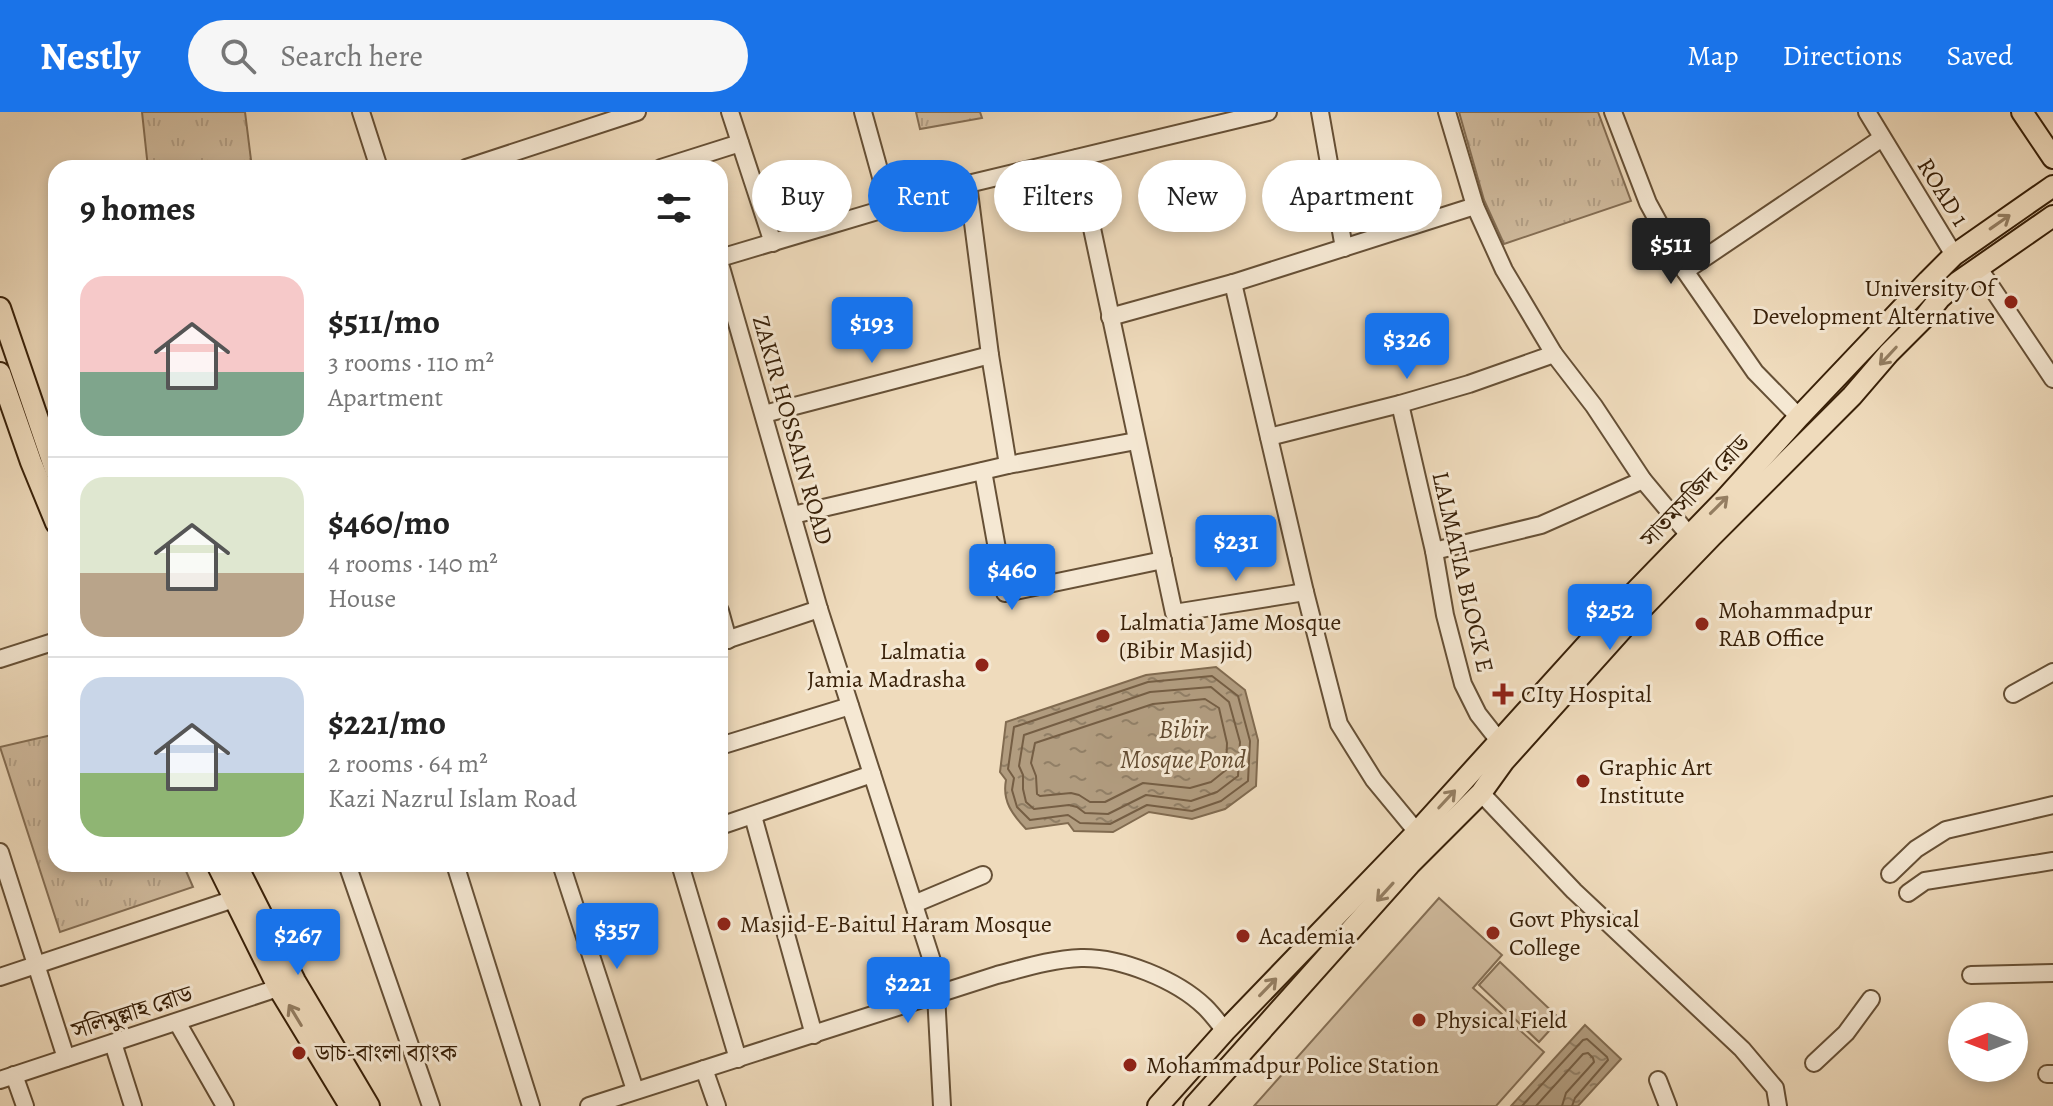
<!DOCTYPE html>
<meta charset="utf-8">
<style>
:root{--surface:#fff;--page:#f6f6f6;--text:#222;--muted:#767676;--line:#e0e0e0;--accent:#1a73e8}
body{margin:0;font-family:Alegreya,"Noto Serif Bengali",serif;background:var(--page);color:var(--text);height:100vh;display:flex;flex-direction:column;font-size:30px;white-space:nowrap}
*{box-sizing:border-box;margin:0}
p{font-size:26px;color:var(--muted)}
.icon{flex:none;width:44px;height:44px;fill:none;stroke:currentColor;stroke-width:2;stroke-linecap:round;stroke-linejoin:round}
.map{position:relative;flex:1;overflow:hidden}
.sheet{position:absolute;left:48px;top:48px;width:680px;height:712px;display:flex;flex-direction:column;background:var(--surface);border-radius:24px;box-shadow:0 4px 12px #0003}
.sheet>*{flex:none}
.guide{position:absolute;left:752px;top:48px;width:760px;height:72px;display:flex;gap:16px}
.needle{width:52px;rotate:270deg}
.controls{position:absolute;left:1948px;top:890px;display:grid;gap:16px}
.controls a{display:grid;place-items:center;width:80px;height:80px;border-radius:50%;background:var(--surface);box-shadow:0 4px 12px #0003;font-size:40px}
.price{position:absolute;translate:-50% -68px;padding:0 18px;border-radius:8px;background:var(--accent);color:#fff;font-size:26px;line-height:52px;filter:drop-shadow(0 2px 4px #0008)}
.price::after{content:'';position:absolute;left:50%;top:48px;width:24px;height:18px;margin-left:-12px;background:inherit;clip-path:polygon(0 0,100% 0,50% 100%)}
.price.selected{background:#222;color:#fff}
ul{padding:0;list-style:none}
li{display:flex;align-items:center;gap:24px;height:200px;padding:0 32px}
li+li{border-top:2px solid var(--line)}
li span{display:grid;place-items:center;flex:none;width:224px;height:160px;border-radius:24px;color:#555}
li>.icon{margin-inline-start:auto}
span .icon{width:96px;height:96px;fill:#fffc;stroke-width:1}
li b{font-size:34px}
h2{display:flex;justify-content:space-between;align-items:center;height:96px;padding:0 32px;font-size:34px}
.pill{padding:0 28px;border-radius:36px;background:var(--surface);box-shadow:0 4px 12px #0003;font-size:28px;line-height:72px}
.pill.selected{background:var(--accent);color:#fff}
header{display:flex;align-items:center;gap:48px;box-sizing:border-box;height:112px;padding:0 40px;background:var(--accent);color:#fff}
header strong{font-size:38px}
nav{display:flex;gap:44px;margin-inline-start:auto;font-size:28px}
.search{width:560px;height:72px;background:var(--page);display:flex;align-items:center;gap:20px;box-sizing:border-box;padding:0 28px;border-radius:44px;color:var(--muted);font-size:30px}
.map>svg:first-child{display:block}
.grass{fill:#d0bb9e;stroke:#846e54;stroke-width:2}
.park{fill:url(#park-tufts);stroke:#846e54;stroke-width:2}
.water{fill:url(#water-ripples);stroke:#816b50;stroke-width:2}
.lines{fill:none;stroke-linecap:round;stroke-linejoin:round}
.shore{stroke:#755e44;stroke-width:2}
.minor-casing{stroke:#665036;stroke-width:20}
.major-casing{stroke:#392109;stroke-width:24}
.minor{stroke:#f5e8d3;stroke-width:16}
.major{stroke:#efdbbc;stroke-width:20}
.oneway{stroke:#947e62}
.poi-dot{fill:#8f2418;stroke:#f5e8d3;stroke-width:3}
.labels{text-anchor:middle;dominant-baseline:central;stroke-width:6;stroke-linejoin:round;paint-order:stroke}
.street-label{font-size:24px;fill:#392109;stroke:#f5e8d3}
.poi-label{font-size:24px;fill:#392109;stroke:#f5e8d3;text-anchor:start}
.water-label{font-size:26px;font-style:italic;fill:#634c32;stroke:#f5e8d3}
</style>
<header>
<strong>Nestly</strong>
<div class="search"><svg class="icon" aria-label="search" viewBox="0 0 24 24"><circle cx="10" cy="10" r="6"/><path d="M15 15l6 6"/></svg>Search here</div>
<nav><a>Map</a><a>Directions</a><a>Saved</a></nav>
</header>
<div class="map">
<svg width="2053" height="994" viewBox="0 0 2053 994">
<defs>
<pattern id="park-tufts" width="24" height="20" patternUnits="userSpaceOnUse" patternTransform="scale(2)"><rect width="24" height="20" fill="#d0bb9e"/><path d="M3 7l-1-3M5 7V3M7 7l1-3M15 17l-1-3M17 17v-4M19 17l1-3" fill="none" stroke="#b3a087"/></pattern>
<pattern id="water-ripples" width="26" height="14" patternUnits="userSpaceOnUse" patternTransform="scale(2)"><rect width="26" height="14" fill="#b19c7f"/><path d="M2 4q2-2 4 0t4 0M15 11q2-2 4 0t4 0" fill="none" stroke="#917f66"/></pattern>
</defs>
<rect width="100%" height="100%" fill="#efdbbc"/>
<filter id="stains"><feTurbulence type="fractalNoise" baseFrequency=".0025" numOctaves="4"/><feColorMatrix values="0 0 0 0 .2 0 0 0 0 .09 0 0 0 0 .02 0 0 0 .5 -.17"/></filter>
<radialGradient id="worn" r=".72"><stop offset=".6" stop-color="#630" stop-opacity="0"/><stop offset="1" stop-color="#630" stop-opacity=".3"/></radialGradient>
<g class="grass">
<polygon points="1439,786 1502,843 1473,876 1544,940 1496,994 1254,994"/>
<polygon points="1500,850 1560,907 1539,930 1479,873"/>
</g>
<g class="park">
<polygon points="142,0 245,0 252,56 148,56"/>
<polygon points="916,0 980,0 982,6 920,17"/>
<polygon points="1459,0 1598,0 1631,89 1504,132 1484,88"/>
<polygon points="56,622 56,752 183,752 193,775 60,820 0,635"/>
</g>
<g class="water">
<path d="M 1216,555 L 1245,578 L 1258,628 L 1256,674 L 1225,697 L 1192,707 L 1149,700 L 1113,720 L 1074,719 L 1068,711 L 1026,717 C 1012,702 1002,689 1006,668 L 1000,660 L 1006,610 L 1146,563 Z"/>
<polygon points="1585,913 1621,947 1578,994 1511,994"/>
</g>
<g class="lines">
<g class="shore">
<polygon points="1212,564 1238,584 1250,629 1248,669 1221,689 1192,699 1147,693 1110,712 1080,711 1068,703 1030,708 1017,695 1012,678 1014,666 1008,657 1014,615 1148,570"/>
<polygon points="1211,575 1229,590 1240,630 1238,664 1217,680 1191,689 1146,683 1108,702 1085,701 1077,695 1069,693 1034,697 1026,690 1023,677 1023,663 1019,654 1024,623 1150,580"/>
<polygon points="1205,587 1219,596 1227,631 1226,658 1211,670 1190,676 1143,671 1105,690 1090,690 1079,683 1071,681 1040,684 1037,682 1036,664 1031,651 1035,631 1153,592"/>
<polyline points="1522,994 1583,928 1587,927 1607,945 1608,948 1575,986 1572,994"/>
<polyline points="1536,994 1583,942 1588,941 1593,946 1594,950 1566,981 1562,994"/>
</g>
<g class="minor-casing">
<g id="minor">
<polyline points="361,0 379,56"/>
<polyline points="730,0 773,131"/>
<polyline points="863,0 889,94"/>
<polyline points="1320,0 1344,136"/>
<polyline points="1447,0 1475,94 1504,158 1554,242 1594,294 1643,368 1689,423"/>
<polyline points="1613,0 1648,91 1685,159 1755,260 1799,305"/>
<polyline points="1867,0 1954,143"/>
<polyline points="1077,46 1174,501 1305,480"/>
<polyline points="466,56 637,0"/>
<polyline points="661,56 740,31"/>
<polyline points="968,72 990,243 1008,353"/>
<polyline points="720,146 968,72 1268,0"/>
<polyline points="720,152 819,497 942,880"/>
<polyline points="1978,155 2053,267"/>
<polyline points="1685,159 1882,26"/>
<polyline points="1233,171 1305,480 1339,612 1374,668 1417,720"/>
<polyline points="1110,205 1233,171 1475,94"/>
<polyline points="1400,292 1434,439 1445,503 1463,572 1478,602 1500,630"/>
<polyline points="764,302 990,243"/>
<polyline points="1269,325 1400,292 1469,272 1554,242"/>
<polyline points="983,359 1005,481 1163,448"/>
<polyline points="793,403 1008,353 1136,329"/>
<polyline points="1434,439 1541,413 1643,368"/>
<polyline points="720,499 728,528"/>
<polyline points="720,530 819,497"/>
<polyline points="0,547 56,529"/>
<polyline points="2013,582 2053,560"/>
<polyline points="720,634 850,594"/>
<polyline points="1481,681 1574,779 1742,937 1775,976 1778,994"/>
<polyline points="753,704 814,923"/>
<polyline points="720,714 872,662"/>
<polyline points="0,740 66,946"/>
<polyline points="347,752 431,994"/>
<polyline points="455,752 531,994"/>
<polyline points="561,752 635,978"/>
<polyline points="680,752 738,947"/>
<polyline points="1890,762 1916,737 1946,718 2053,693"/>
<polyline points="1908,781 1925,769 2053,749"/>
<polyline points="914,792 983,763"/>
<polyline points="1971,863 2053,861"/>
<polyline points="0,865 234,787"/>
<polyline points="936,882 942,994"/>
<polyline points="177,910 225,994"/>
<polyline points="113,931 133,994"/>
<polyline points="1814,951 1846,921 1871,887"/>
<polyline points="704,957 717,994"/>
<polyline points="2047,962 2053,962"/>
<polyline points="14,963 25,994"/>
<polyline points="0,968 287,873"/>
<polyline points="1658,968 1668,994"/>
<path d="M 589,994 L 997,863 C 1024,856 1052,847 1081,846 C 1121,845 1177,868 1205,895 C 1212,902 1219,911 1225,919"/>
</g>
</g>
<g class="major-casing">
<g id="major">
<polyline points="2022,0 2053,46"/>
<polyline points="0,196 56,360"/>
<polyline points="0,261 31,350 56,411"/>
<polyline points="217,752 279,877 350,994"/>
<polyline points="236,752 295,869 369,994"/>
<polyline points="1158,994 1225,919 1417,720 1628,487 1725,387 1799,305 1928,169 1954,143 2053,74"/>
<polyline points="1194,994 1410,752 1481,681 1504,649 1627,512 1711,425 1852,284 1889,241 1924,206 1940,186 1958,170 2053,104"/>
</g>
</g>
<use href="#minor" class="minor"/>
<use href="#major" class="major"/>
</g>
<defs><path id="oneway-shaft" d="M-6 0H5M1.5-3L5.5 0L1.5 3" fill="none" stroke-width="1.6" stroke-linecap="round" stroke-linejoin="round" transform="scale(2)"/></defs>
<g class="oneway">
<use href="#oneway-shaft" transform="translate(2000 110) rotate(-35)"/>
<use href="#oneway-shaft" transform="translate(1888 244) rotate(133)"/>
<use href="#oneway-shaft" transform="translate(1719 393) rotate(-45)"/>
<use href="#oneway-shaft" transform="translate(1447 687) rotate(-47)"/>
<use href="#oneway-shaft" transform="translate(1385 780) rotate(132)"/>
<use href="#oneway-shaft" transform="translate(1268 875) rotate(-46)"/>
<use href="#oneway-shaft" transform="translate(295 903) rotate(-121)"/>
</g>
<g class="poi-dot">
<circle cx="2011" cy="190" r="8"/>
<circle cx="1702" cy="512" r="8"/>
<circle cx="1103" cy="524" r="8"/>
<circle cx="982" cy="553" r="8"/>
<path d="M1499 570h8v8h8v8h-8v8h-8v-8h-8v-8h8z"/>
<circle cx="1583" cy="669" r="8"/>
<circle cx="724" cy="812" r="8"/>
<circle cx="1493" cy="821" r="8"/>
<circle cx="1243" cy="824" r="8"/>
<circle cx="1419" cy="908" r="8"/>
<circle cx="299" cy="941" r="8"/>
<circle cx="1130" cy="953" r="8"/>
</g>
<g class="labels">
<g class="street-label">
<text transform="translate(1943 80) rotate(58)">ROAD 1</text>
<text transform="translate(793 318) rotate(74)">ZAKIR HOSSAIN ROAD</text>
<text transform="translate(1695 379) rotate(-46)">সাতমসজিদ রোড</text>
<text transform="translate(1463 460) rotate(77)">LALMATIA BLOCK E</text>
<text transform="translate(132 900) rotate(-18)">সলিমুল্লাহ রোড</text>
</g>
<g class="poi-label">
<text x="1995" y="176" text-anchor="end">University Of<tspan x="1995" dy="28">Development Alternative</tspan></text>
<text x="1718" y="498">Mohammadpur<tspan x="1718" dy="28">RAB Office</tspan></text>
<text x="1119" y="510">Lalmatia Jame Mosque<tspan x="1119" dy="28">(Bibir Masjid)</tspan></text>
<text x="966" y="539" text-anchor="end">Lalmatia<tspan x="966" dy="28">Jamia Madrasha</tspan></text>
<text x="1521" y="582">CIty Hospital</text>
<text x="1599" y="655">Graphic Art<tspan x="1599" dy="28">Institute</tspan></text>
<text x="1509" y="807">Govt Physical<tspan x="1509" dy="28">College</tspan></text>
<text x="740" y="812">Masjid-E-Baitul Haram Mosque</text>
<text x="1259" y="824">Academia</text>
<text x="1435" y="908">Physical Field</text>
<text x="315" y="941">ডাচ-বাংলা ব্যাংক</text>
<text x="1146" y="953">Mohammadpur Police Station</text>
</g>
<g class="water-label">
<text x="1183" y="617">Bibir<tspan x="1183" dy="30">Mosque Pond</tspan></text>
</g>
</g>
<rect width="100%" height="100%" filter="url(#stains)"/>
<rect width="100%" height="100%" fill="url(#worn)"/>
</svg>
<div class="controls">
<a><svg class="needle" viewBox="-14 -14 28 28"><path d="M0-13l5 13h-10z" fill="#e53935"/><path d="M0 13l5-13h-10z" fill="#767676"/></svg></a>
</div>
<b class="price selected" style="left:1671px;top:174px">$511</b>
<b class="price" style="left:872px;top:253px">$193</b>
<b class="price" style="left:1407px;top:269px">$326</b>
<b class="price" style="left:1236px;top:471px">$231</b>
<b class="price" style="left:1012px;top:500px">$460</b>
<b class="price" style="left:1610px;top:540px">$252</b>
<b class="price" style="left:617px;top:859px">$357</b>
<b class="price" style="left:298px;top:865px">$267</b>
<b class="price" style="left:908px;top:913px">$221</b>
<div class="guide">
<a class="pill">Buy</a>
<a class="pill selected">Rent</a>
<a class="pill">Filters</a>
<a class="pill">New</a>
<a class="pill">Apartment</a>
</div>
<section class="sheet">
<h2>9 homes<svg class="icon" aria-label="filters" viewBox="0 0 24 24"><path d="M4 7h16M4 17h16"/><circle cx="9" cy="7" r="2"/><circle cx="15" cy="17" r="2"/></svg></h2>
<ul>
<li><span style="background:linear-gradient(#f6c9c9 60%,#7fa58c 0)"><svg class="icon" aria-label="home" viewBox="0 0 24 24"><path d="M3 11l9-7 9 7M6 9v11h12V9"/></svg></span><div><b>$511/mo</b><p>3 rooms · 110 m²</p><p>Apartment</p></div></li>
<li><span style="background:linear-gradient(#dfe7d0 60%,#b9a48a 0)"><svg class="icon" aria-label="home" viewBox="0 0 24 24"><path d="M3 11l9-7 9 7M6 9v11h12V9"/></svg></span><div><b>$460/mo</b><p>4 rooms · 140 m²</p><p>House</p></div></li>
<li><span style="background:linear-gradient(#c9d6e8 60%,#8fb573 0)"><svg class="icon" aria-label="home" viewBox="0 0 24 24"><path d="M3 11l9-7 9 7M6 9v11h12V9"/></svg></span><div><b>$221/mo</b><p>2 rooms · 64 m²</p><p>Kazi Nazrul Islam Road</p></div></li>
</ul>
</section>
</div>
